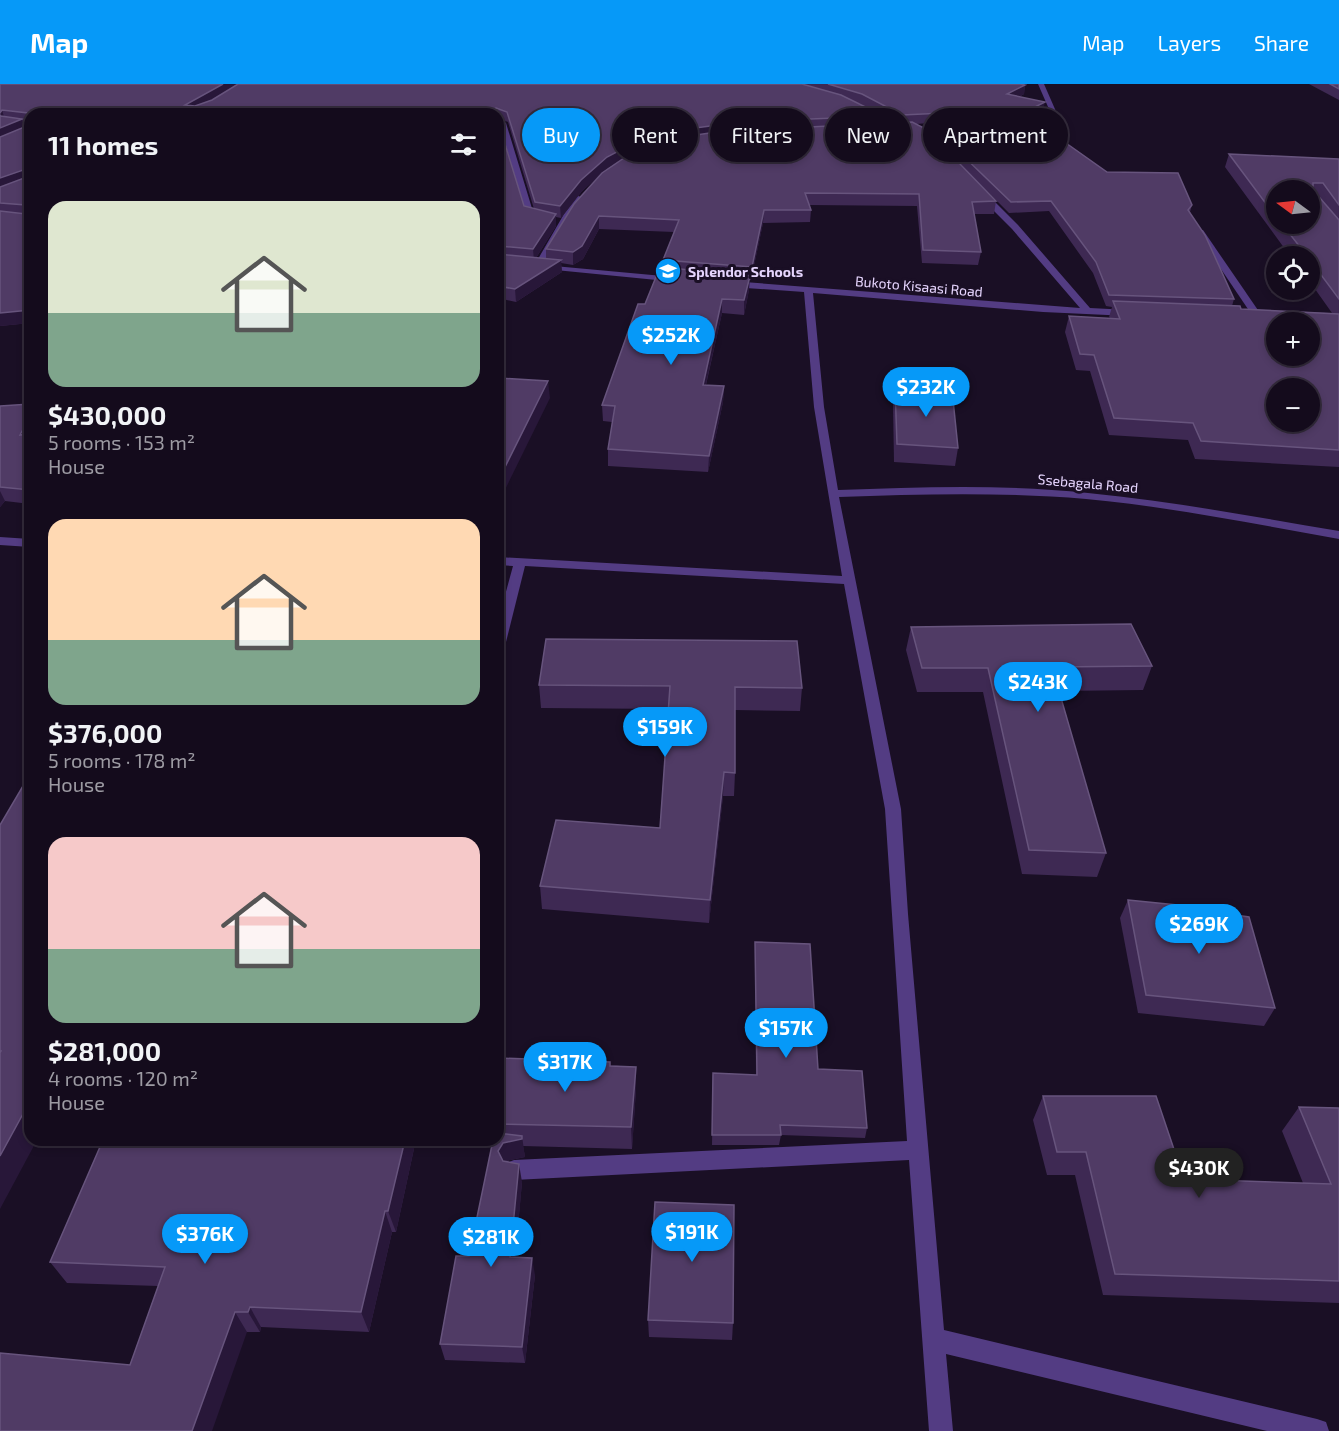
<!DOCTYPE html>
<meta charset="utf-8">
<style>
:root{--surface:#140b1c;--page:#1d1425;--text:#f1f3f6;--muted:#9d9ba3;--line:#332b3b;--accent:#0699f8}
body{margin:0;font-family:"Exo 2",sans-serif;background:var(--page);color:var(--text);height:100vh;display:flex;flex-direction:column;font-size:22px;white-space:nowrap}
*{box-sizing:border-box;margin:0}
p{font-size:20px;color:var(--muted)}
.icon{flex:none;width:33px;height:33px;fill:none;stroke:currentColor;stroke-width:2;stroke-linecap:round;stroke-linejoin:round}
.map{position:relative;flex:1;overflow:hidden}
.details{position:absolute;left:24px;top:24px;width:480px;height:1038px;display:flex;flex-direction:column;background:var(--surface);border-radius:18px;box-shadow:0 3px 9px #0003,0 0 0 2px var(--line)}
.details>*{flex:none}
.banner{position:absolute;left:522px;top:24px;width:570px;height:54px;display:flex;gap:12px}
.needle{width:39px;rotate:285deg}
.buttons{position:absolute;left:1266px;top:96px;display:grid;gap:12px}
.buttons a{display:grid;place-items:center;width:54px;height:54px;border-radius:50%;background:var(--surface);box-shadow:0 3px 9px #0003,0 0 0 2px var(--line);font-size:30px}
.price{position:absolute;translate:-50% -51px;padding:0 14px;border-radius:21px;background:var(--accent);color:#fff;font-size:20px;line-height:39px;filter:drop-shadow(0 2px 3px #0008)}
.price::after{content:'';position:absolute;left:50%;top:36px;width:18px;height:14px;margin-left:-9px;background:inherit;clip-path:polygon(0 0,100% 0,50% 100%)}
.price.current{background:#222;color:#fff}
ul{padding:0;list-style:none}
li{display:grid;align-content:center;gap:12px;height:318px;padding:0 24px}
li span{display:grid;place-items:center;height:186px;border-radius:18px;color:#555}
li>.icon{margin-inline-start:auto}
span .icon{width:108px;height:108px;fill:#fffc;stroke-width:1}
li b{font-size:26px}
h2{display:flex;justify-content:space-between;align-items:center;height:72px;padding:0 24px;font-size:26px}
.pill{padding:0 21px;border-radius:27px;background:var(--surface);box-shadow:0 3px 9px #0003,0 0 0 2px var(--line);font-size:21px;line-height:54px}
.pill.current{background:var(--accent);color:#fff}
header{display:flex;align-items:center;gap:36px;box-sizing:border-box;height:84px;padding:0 30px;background:var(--accent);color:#fff}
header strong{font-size:28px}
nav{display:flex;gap:33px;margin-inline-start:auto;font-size:21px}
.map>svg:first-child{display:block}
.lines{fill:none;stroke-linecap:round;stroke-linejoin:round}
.minor{fill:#533c83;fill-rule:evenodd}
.wall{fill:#3e2953;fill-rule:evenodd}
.shaded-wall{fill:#281739}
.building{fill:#503b65;stroke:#67547d;stroke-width:1.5;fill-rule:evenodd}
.labels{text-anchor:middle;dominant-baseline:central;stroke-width:6;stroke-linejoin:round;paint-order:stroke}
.far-poi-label{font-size:14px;font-weight:bold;fill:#e6d5fe;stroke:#1a0f25;text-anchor:start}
.far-street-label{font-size:14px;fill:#e6d5fe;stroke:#1a0f25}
</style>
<header>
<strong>Map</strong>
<nav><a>Map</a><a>Layers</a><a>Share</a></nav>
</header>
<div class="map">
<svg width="1339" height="1347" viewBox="0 0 1339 1347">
<rect width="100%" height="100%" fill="#1a0f25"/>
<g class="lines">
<g class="minor">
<polygon points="1038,0 1044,0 1058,32 1046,41 1018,42 1020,39 1042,38 1052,32"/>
<polygon points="498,36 506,39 534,131 542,132 542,136 527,133"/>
<polygon points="5,38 30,40 30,44 5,40"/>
<path d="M 979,108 L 985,108 L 1018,141 L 1090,224 L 1129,226 L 1133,229 L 1129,232 L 1043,228 L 813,209 L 824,323 L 838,406 C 921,403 1005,400 1088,409 C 1172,417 1255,433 1339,447 L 1339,455 C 1255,440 1171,423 1086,415 C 1004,408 922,410 839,413 L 901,725 L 908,830 L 944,1246 L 1317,1335 L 1326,1338 L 1329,1347 L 1267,1347 L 946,1270 L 953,1347 L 929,1347 L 909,1076 L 514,1096 L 507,1093 L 504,1086 L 507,1079 L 514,1076 L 907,1057 L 885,725 L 844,500 L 525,482 L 505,562 L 498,566 L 498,537 L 513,482 L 498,481 L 498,473 L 842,492 L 814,323 L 804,208 L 731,203 L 727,200 L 731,197 L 1080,224 L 1012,145 L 979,112 Z"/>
<polygon points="578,112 585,114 571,131 543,181 674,193 677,194 677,198 535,184 534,182 564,130"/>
<polygon points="1197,146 1203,146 1262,232 1260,234 1254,234 1196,148"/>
<polygon points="0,453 30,455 30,463 0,461"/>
</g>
</g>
<g class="wall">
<path d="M 0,0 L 1025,0 L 1024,10 L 1019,13 L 1043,27 L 1029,35 L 1107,88 L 1192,121 L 1190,128 L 1234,215 L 1232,222 L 1241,225 L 1332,229 L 1310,198 L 1310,172 L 1290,172 L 1225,83 L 1229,70 L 1339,75 L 1339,383 L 1195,375 L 1188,356 L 1109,351 L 1090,287 L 1076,286 L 1065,248 L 1069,232 L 1110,234 L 1109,233 L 1112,223 L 1106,222 L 1093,189 L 1049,127 L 1009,129 L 968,88 L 996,117 L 994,130 L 974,130 L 981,168 L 978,181 L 922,179 L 917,122 L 809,121 L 811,126 L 810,138 L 763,139 L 751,196 L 749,196 L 749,206 L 744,231 L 722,229 L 706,301 L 724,302 L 723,318 L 708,388 L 608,382 L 608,365 L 612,338 L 603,337 L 602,321 L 645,220 L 663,184 L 663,176 L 674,148 L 599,145 L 583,175 L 573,181 L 561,179 L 562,188 L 516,218 L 498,214 L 498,37 L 524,122 L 534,125 L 508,38 L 498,34 L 498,30 L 30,30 L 30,239 L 0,242 ZM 855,18 L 861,20 L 882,31 ZM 884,32 L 891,36 L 897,39 L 883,40 ZM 22,38 L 28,38 L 27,42 L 24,43 ZM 929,39 L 928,47 L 916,40 ZM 602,89 L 546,165 L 546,175 L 536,174 L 556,142 L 556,133 L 561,134 L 582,107 ZM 1276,106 L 1310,140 L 1276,140 Z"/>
<polygon points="1309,0 1339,0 1339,16"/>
<polygon points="895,303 958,364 955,382 894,378 893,320"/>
<polygon points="30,320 30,420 5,417 0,423 0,323"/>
<polygon points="911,543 1152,582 1143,606 1059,607 1106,769 1097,793 1022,790 983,608 917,608 906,566"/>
<polygon points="539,601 802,604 800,627 735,626 735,689 734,712 723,712 709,839 542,825 540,802 660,744 668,625 541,624"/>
<polygon points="1128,816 1275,924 1264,942 1138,929 1120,834"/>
<polygon points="755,858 818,985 867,1044 865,1054 781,1051 779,1061 712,1061 713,989 756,991 755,868"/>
<polygon points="498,974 636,983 636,1005 632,1065 523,1062 525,1073 506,1077 522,1098 515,1174 535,1191 525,1279 445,1276 440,1260 469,1172 492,1062 415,1060 396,1148 392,1148 369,1248 261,1243 260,1248 247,1248 130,1281 158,1202 67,1199 50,1178 103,1056 498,1056"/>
<polygon points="1043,1012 1184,1095 1303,1099 1282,1047 1299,1023 1339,1024 1339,1219 1103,1211 1075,1091 1047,1091 1033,1036"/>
<polygon points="648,1236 733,1239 732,1256 649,1253"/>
</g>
<g class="shaded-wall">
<polygon points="223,0 239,0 189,30 185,21"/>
<polygon points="1014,0 1025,0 1024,10 1005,20 1007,10"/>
<polygon points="1045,18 1043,27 1029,35 1031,25"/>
<polygon points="2,26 5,36 0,32 0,29"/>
<polygon points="22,35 25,46 0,56 0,44"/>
<polygon points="741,38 741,48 628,73 608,84 582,107 561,134 560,122 581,96 607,73 628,62 672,47"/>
<polygon points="26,85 29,96 0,106 0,94"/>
<polygon points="764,126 763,139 751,196 752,183"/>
<polygon points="556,130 556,142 534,177 533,165"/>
<polygon points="599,132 599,145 583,175 573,181 573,168"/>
<polygon points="561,176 562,188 516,218 515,205"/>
<polygon points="750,192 749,206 744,231 744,216"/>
<polygon points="722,215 722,229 702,317 703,301"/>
<polygon points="30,226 30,239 0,242 0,229"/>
<polygon points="548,297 550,314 498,420 498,397"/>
<polygon points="724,302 723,318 708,388 709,372"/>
<polygon points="30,332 30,357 20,351"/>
<polygon points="0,407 5,417 0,423"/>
<polygon points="724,688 723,712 709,839 710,816"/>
<polygon points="636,983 636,1005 632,1065 631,1043"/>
<polygon points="30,1017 30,1056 37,1056 0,1125 0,1072"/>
<polygon points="522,1052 525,1073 506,1077 502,1085 498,1067 503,1059"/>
<polygon points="405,1056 414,1056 415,1060 396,1148 388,1127"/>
<polygon points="519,1080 522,1098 514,1191 510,1173"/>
<polygon points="385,1127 392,1148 369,1248 361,1228"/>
<polygon points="532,1174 535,1191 525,1279 522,1263"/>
<polygon points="250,1223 261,1243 260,1248 248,1228"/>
<polygon points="235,1228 247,1248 212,1347 192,1347"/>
</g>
<g class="building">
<polygon points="0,0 223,0 185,21 195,22 212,16 238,0 802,0 841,11 884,32 741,38 672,47 628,62 607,73 581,96 560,122 535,118 507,28 496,24 495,27 496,30 30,30 30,226 0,229 0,127 26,130 28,124 26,121 0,119 0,103 27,93 28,87 26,85 0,94 0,53 27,42 28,29 2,26 0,29"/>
<polygon points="828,0 1020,0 1025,1 1007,10 1045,18 1031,25 902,31 862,10"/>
<polygon points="1330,0 1339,0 1339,5"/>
<polygon points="0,31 1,32 22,35 0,44"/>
<polygon points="1032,35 1107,88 1178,89 1192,121 1188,126 1205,151 1234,215 1109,211 1096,178 1051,117 1011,118 929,39"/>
<polygon points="498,37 524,122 556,130 533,165 498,162"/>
<polygon points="912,38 926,45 996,117 972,118 981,168 923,166 919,110 805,109 811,126 764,126 752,183 663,176 679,136 599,132 582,162 573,168 546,165 574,120 602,89 633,68 654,60 676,54 723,47"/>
<polygon points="1229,70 1339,75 1339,121 1323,99 1313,99 1313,106 1339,136 1339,215 1310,176 1310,172 1307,172 1282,140 1310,140 1310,106 1276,106 1276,133"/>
<polygon points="498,170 561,176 515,205 498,202"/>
<polygon points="660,183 750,192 744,216 722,215 703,301 724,302 709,372 608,365 615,322 602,321 638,220 645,220"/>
<path d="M 1113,217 L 1240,222 L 1241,225 L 1339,230 L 1339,366 L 1201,357 L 1193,339 L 1114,334 L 1094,271 L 1080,270 L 1069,232 L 1120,235 ZM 1276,238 L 1310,238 L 1310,272 L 1276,272 ZM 1276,304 L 1310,304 L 1310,338 L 1276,338 Z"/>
<polygon points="499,294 548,297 498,397 498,295"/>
<polygon points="895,303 952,306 958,364 897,360"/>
<polygon points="30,320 30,332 20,351 30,350 30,406 0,403 0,322"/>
<polygon points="1131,540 1152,582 1052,583 1106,769 1029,766 988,584 922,584 911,543"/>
<polygon points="546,555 797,557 802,604 735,603 735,689 724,688 710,816 540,802 556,736 660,744 670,602 539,601"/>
<polygon points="30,690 30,1017 0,1072 0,969 1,967 0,967 0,741"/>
<polygon points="1128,816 1207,824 1208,827 1249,833 1275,924 1146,911"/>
<polygon points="755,858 810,860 818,985 862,987 867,1044 780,1041 781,1051 712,1051 713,989 757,991"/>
<polygon points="498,974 610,978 610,982 636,983 631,1043 498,1040"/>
<polygon points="1043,1012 1156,1012 1184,1095 1331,1100 1299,1023 1339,1024 1339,1197 1115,1190 1086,1068 1057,1068"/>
<polygon points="498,1049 522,1052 522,1055 503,1059 498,1067 503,1077 519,1080 510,1173 532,1174 522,1263 440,1260 456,1172 469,1172 493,1056 498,1056"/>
<polygon points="103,1056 405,1056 388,1127 385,1127 361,1228 250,1223 248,1228 235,1228 192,1347 0,1347 0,1269 130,1281 165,1183 50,1178"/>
<polygon points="655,1118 734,1121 733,1239 648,1236"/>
</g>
<defs>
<g id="school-disc" transform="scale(1.35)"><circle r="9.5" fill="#0699f8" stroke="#1a0f25"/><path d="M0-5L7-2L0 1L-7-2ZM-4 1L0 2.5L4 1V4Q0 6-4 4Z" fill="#fff"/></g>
</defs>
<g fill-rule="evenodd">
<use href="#school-disc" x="668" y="187"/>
</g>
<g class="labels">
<g class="far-poi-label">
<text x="688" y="187">Splendor Schools</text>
</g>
<g class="far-street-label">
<text transform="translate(919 202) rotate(5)">Bukoto Kisaasi Road</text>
<text transform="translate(1088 399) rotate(5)">Ssebagala Road</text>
</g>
</g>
</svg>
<div class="buttons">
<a><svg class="needle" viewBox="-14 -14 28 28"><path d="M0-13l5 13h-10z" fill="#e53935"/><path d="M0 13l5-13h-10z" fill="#9d9ba3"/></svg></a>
<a><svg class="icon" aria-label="locate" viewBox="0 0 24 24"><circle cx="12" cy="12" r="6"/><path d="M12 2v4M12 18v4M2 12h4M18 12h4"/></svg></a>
<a>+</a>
<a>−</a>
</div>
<b class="price" style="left:671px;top:282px">$252K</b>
<b class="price" style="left:926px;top:334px">$232K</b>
<b class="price" style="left:1038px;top:629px">$243K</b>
<b class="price" style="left:665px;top:674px">$159K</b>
<b class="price" style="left:1199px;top:871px">$269K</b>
<b class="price" style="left:786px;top:975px">$157K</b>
<b class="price" style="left:565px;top:1009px">$317K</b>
<b class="price current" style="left:1199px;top:1115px">$430K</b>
<b class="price" style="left:692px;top:1179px">$191K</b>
<b class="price" style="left:205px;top:1181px">$376K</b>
<b class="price" style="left:491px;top:1184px">$281K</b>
<div class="banner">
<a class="pill current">Buy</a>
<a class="pill">Rent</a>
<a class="pill">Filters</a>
<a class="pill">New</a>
<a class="pill">Apartment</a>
</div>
<section class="details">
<h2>11 homes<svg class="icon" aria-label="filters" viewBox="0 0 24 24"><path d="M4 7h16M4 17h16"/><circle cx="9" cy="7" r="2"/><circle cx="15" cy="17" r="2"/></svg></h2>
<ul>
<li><span style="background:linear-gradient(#dfe7d0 60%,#7fa58c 0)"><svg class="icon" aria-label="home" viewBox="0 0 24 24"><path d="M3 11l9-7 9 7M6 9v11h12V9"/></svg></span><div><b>$430,000</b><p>5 rooms · 153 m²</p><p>House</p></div></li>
<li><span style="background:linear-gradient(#ffd9b3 65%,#7fa58c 0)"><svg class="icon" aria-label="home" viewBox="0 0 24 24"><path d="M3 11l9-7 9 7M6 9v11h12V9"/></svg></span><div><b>$376,000</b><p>5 rooms · 178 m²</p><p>House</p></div></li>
<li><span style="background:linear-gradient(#f6c9c9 60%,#7fa58c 0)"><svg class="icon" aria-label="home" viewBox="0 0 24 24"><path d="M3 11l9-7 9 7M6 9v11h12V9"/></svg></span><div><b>$281,000</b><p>4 rooms · 120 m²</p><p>House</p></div></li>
</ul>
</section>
</div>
